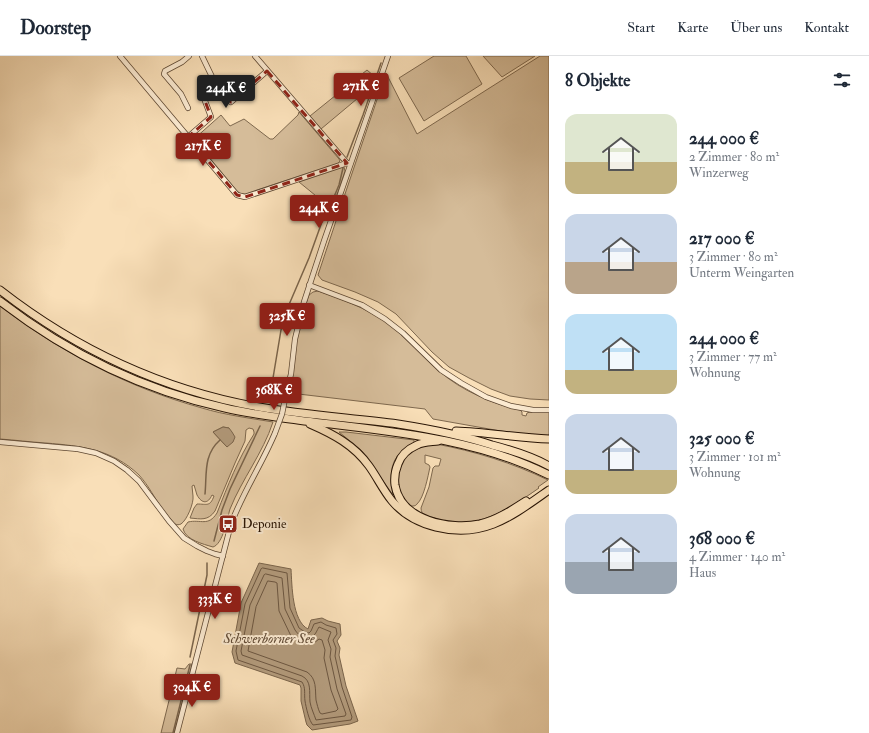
<!DOCTYPE html>
<html lang="de">
<meta charset="utf-8">
<style>
:root{--surface:#fff;--page:#f2f2f3;--text:#1f2937;--muted:#747a83;--line:#e0e1e3;--accent:#8f2418}
body{margin:0;font-family:"IM FELL Double Pica",serif;background:var(--page);color:var(--text);height:100vh;display:flex;flex-direction:column;font-size:15px;white-space:nowrap}
*{box-sizing:border-box;margin:0}
p{font-size:13px;color:var(--muted)}
.icon{flex:none;width:22px;height:22px;fill:none;stroke:currentColor;stroke-width:2;stroke-linecap:round;stroke-linejoin:round}
.map{position:relative;flex:1;overflow:hidden}
.drawer{display:flex;flex-direction:column;background:var(--surface);width:320px}
.drawer>*{flex:none}
.price{position:absolute;translate:-50% -34px;padding:0 9px;border-radius:4px;background:var(--accent);color:#fff;font-size:13px;line-height:26px;filter:drop-shadow(0 1px 2px #0008)}
.price::after{content:'';position:absolute;left:50%;top:24px;width:12px;height:9px;margin-left:-6px;background:inherit;clip-path:polygon(0 0,100% 0,50% 100%)}
.price.on{background:#222;color:#fff}
ul{padding:0;list-style:none}
li{display:flex;align-items:center;gap:12px;height:100px;padding:0 16px}
li span{display:grid;place-items:center;flex:none;width:112px;height:80px;border-radius:12px;color:#555}
li>.icon{margin-inline-start:auto}
span .icon{width:48px;height:48px;fill:#fffc;stroke-width:1}
li b{font-size:17px}
h2{display:flex;justify-content:space-between;align-items:center;height:48px;padding:0 16px;font-size:17px}
header{display:flex;align-items:center;gap:24px;box-sizing:border-box;height:56px;padding:0 20px;background:var(--surface);border-bottom:1px solid var(--line)}
header strong{font-size:19px}
nav{display:flex;gap:22px;margin-inline-start:auto;font-size:14px}
main{display:flex;flex:1;min-height:0}
.map>svg:first-child{display:block}
.green{fill:#d5bc99;stroke:#7e684e;fill-rule:evenodd}
.water{fill:#b29a7b;stroke:#7a644b}
.lines{fill:none;stroke-linecap:round;stroke-linejoin:round}
.shore{stroke:#6c5640;stroke-width:1}
.stream{stroke:#7a644b;stroke-width:1.5}
.minor-casing{stroke:#5c4631;stroke-width:6}
.highway-casing{stroke:#271304;stroke-width:9}
.minor{stroke:#fbead1;stroke-width:4.5}
.highway{stroke:#f9dfb8;stroke-width:7}
.minor-bridge-casing{stroke:#5c4631;stroke-width:6;stroke-linecap:butt}
.minor-bridge{stroke:#fbead1;stroke-width:4.5}
.marked{fill:none;stroke:#8f2418;stroke-width:3;stroke-dasharray:8 5;stroke-linejoin:round}
.labels{text-anchor:middle;dominant-baseline:central;stroke-width:4;stroke-linejoin:round;paint-order:stroke}
.poi-label{font-size:13px;fill:#271304;stroke:#fbead1;text-anchor:start}
.water-label{font-size:14px;font-style:italic;fill:#5f4934;stroke:#fbead1}
</style>
<header>
<strong>Doorstep</strong>
<nav><a>Start</a><a>Karte</a><a>Über uns</a><a>Kontakt</a></nav>
</header>
<main>
<div class="map">
<svg width="549" height="677" viewBox="0 0 549 677">
<rect width="100%" height="100%" fill="#f9dfb8"/>
<filter id="stains"><feTurbulence type="fractalNoise" baseFrequency=".005" numOctaves="4"/><feColorMatrix values="0 0 0 0 .2 0 0 0 0 .09 0 0 0 0 .02 0 0 0 .5 -.17"/></filter>
<radialGradient id="worn" r=".72"><stop offset=".6" stop-color="#630" stop-opacity="0"/><stop offset="1" stop-color="#630" stop-opacity=".3"/></radialGradient>
<g class="green">
<polygon points="434,0 466,0 482,28 424,65 399,22"/>
<polygon points="483,0 535,0 502,21"/>
<polygon points="540,0 549,0 549,344 530,343 510,340 491,333 469,322 449,311 432,296 396,258 378,246 355,236 322,224 318,219 344,141 386,17 417,78"/>
<polygon points="367,14 374,20 370,32 321,73 310,60"/>
<polygon points="299,56 339,103 340,105 338,107 245,138 241,138 237,135 194,83 221,59 230,70 244,63 270,83 273,83 298,59"/>
<polygon points="344,111 345,115 332,153 299,126"/>
<path d="M 318,235 C 342,243 366,252 387,267 C 406,281 421,299 439,315 C 462,335 491,347 520,354 L 522,356 L 522,359 L 526,360 L 527,357 L 530,356 L 549,356 L 549,380 L 523,379 L 433,363 L 425,353 L 290,337 L 295,294 L 300,264 L 309,239 L 313,236 Z"/>
<path d="M 0,250 C 60,296 129,332 202,352 C 225,359 249,362 273,366 C 263,397 242,423 230,453 C 227,463 223,488 213,491 C 203,488 186,484 183,473 L 188,466 C 201,463 208,471 217,457 C 228,429 238,403 254,378 L 254,376 L 253,373 L 249,372 L 246,374 L 245,385 L 235,407 L 215,455 C 208,465 201,463 190,462 L 194,452 L 197,448 C 207,448 210,451 214,440 L 212,439 C 208,448 202,448 197,439 C 196,436 195,432 194,429 L 192,430 C 192,433 193,437 193,440 C 194,447 187,464 181,468 C 178,469 178,469 175,468 C 171,464 167,459 163,454 C 155,443 149,430 139,419 C 112,393 81,390 46,387 C 30,386 15,384 0,383 ZM 223,371 L 229,372 L 227,391 L 213,376 Z"/>
<path d="M 339,376 L 346,376 L 414,384 L 414,387 C 390,400 389,414 393,439 L 362,395 Z"/>
<path d="M 436,388 C 474,395 513,407 548,424 L 538,431 L 539,432 C 506,455 475,476 434,462 C 428,460 421,460 421,452 L 429,431 L 433,412 L 435,410 L 439,410 L 441,403 L 425,399 L 425,407 L 429,409 L 430,411 C 428,420 424,442 417,448 C 415,451 411,450 408,449 L 398,434 L 397,421 L 400,406 L 412,395 L 423,389 Z"/>
<polygon points="189,608 192,608 174,677 161,677 177,612 185,613"/>
</g>
<g class="water">
<polygon points="223,371 229,372 232,376 235,381 233,386 227,391 213,376"/>
<path d="M 259,507 L 291,513 C 292,529 292,565 308,573 L 311,564 L 322,562 L 328,565 L 340,568 L 341,579 L 337,585 L 340,592 L 339,599 L 346,630 L 358,665 L 350,668 L 312,674 L 307,669 L 306,666 L 301,645 L 301,632 L 300,629 L 235,607 L 232,596 L 241,547 Z"/>
</g>
<g class="lines">
<g class="shore">
<path d="M 263,512 L 287,517 L 290,552 L 299,572 L 305,576 L 309,577 L 311,575 L 314,568 L 321,566 L 326,569 L 336,572 L 337,578 L 333,584 L 336,592 L 335,600 L 342,631 L 352,661 L 351,664 L 313,669 C 309,665 306,651 305,645 C 304,638 306,632 302,626 L 238,604 L 236,595 L 245,548 L 261,513 Z"/>
<path d="M 266,518 L 282,522 L 285,553 L 295,574 C 299,580 306,585 313,580 C 316,578 317,574 319,571 L 331,576 L 328,584 L 331,593 L 330,601 L 337,633 L 346,658 L 345,660 L 316,664 C 314,658 311,652 310,646 C 309,636 312,625 302,620 L 242,599 L 241,595 L 250,549 L 264,519 Z"/>
<path d="M 268,525 L 275,526 L 277,527 L 279,555 L 291,580 L 299,586 L 306,588 L 314,587 L 319,583 L 322,584 L 325,594 L 324,602 L 331,634 L 338,653 L 336,655 L 322,658 L 320,657 C 318,653 317,648 316,644 C 315,633 317,623 307,616 L 248,595 L 256,551 Z"/>
</g>
<g class="stream">
<polyline points="347,101 363,59 381,7"/>
<polyline points="331,148 339,129 343,112"/>
<polyline points="272,328 281,274 285,258 309,202 323,163 327,156"/>
<path d="M 205,438 C 207,418 203,399 220,384"/>
<polyline points="214,485 222,454 230,433 260,370"/>
<polyline points="190,601 207,519 207,507"/>
<polyline points="173,677 190,609"/>
</g>
<g class="minor-casing">
<g id="minor">
<polyline points="120,0 237,139 245,141 347,107 350,108"/>
<polyline points="202,0 215,27 231,46 267,15"/>
<polyline points="255,0 347,107"/>
<polyline points="188,52 181,38 164,18 165,15 182,6 189,0"/>
<polyline points="188,81 211,61 202,37 215,27"/>
<polyline points="309,229 362,249 385,263 403,277 441,314 461,327 486,341 511,350 533,354 549,354"/>
<polyline points="286,338 291,318 295,283 304,246 324,185 388,0"/>
<polyline points="0,386 78,393 96,397 114,405 127,414 139,425 169,465 184,482 197,490 207,495 215,498 223,500"/>
<path d="M 177,677 L 231,468 C 243,436 262,408 275,377"/>
</g>
</g>
<g class="highway-casing">
<g id="highway">
<path d="M 0,234 C 77,294 163,334 259,351 C 305,359 352,362 398,368 C 430,373 461,379 492,389 C 511,394 531,400 549,410"/>
<path d="M 0,245 C 66,296 143,334 225,352 C 246,357 268,360 290,363 C 378,375 469,379 549,419"/>
<path d="M 310,368 C 333,378 354,389 369,410 C 377,421 383,434 392,445 C 403,458 419,467 436,471 C 484,483 512,460 549,434"/>
<path d="M 456,375 C 487,376 518,382 549,383"/>
<path d="M 438,385 C 431,386 423,386 417,389 C 408,393 401,399 398,408 C 395,415 394,421 395,429 C 401,465 450,474 480,468 C 497,464 512,454 526,445"/>
</g>
</g>
<use href="#minor" class="minor"/>
<use href="#highway" class="highway"/>
<g class="minor-bridge-casing">
<polyline id="minor-bridge" points="275,377 282,358 286,338"/>
</g>
<use href="#minor-bridge" class="minor-bridge"/>
</g>
<path class="marked" d="M 267,15 L 347,107 L 245,141 L 237,139 L 188,81 L 211,61 L 202,37 L 215,27 L 231,46 Z"/>
<defs>
<g id="bus-square" transform="scale(1)"><rect x="-9" y="-9" width="18" height="18" rx="4" fill="#8f2418" stroke="#fbead1"/><path d="M-5-6H5V4H4V6H2V4H-2V6H-4V4H-5ZM-3.5-4V0h7V-4ZM-3.5 1.2v1.5H-2V1.2ZM2 1.2v1.5H3.5V1.2Z" fill="#fff"/></g>
</defs>
<g fill-rule="evenodd">
<use href="#bus-square" x="228" y="468"/>
</g>
<g class="labels">
<g class="poi-label">
<text x="242" y="468">Deponie</text>
</g>
<g class="water-label">
<text x="269" y="582">Schwerborner See</text>
</g>
</g>
<rect width="100%" height="100%" filter="url(#stains)"/>
<rect width="100%" height="100%" fill="url(#worn)"/>
</svg>
<b class="price" style="left:361px;top:51px">271K €</b>
<b class="price on" style="left:226px;top:53px">244K €</b>
<b class="price" style="left:203px;top:111px">217K €</b>
<b class="price" style="left:319px;top:173px">244K €</b>
<b class="price" style="left:287px;top:281px">325K €</b>
<b class="price" style="left:274px;top:355px">368K €</b>
<b class="price" style="left:215px;top:564px">333K €</b>
<b class="price" style="left:192px;top:652px">304K €</b>
</div>
<section class="drawer">
<h2>8 Objekte<svg class="icon" aria-label="filters" viewBox="0 0 24 24"><path d="M4 7h16M4 17h16"/><circle cx="9" cy="7" r="2"/><circle cx="15" cy="17" r="2"/></svg></h2>
<ul>
<li><span style="background:linear-gradient(#dfe7d0 60%,#c2b280 0)"><svg class="icon" aria-label="home" viewBox="0 0 24 24"><path d="M3 11l9-7 9 7M6 9v11h12V9"/></svg></span><div><b>244 000 €</b><p>2 Zimmer · 80 m²</p><p>Winzerweg</p></div></li>
<li><span style="background:linear-gradient(#c9d6e8 60%,#b9a48a 0)"><svg class="icon" aria-label="home" viewBox="0 0 24 24"><path d="M3 11l9-7 9 7M6 9v11h12V9"/></svg></span><div><b>217 000 €</b><p>3 Zimmer · 80 m²</p><p>Unterm Weingarten</p></div></li>
<li><span style="background:linear-gradient(#bfe0f5 70%,#c2b280 0)"><svg class="icon" aria-label="home" viewBox="0 0 24 24"><path d="M3 11l9-7 9 7M6 9v11h12V9"/></svg></span><div><b>244 000 €</b><p>3 Zimmer · 77 m²</p><p>Wohnung</p></div></li>
<li><span style="background:linear-gradient(#c9d6e8 70%,#c2b280 0)"><svg class="icon" aria-label="home" viewBox="0 0 24 24"><path d="M3 11l9-7 9 7M6 9v11h12V9"/></svg></span><div><b>325 000 €</b><p>3 Zimmer · 101 m²</p><p>Wohnung</p></div></li>
<li><span style="background:linear-gradient(#c9d6e8 60%,#9aa5b1 0)"><svg class="icon" aria-label="home" viewBox="0 0 24 24"><path d="M3 11l9-7 9 7M6 9v11h12V9"/></svg></span><div><b>368 000 €</b><p>4 Zimmer · 140 m²</p><p>Haus</p></div></li>
</ul>
</section>
</main>
